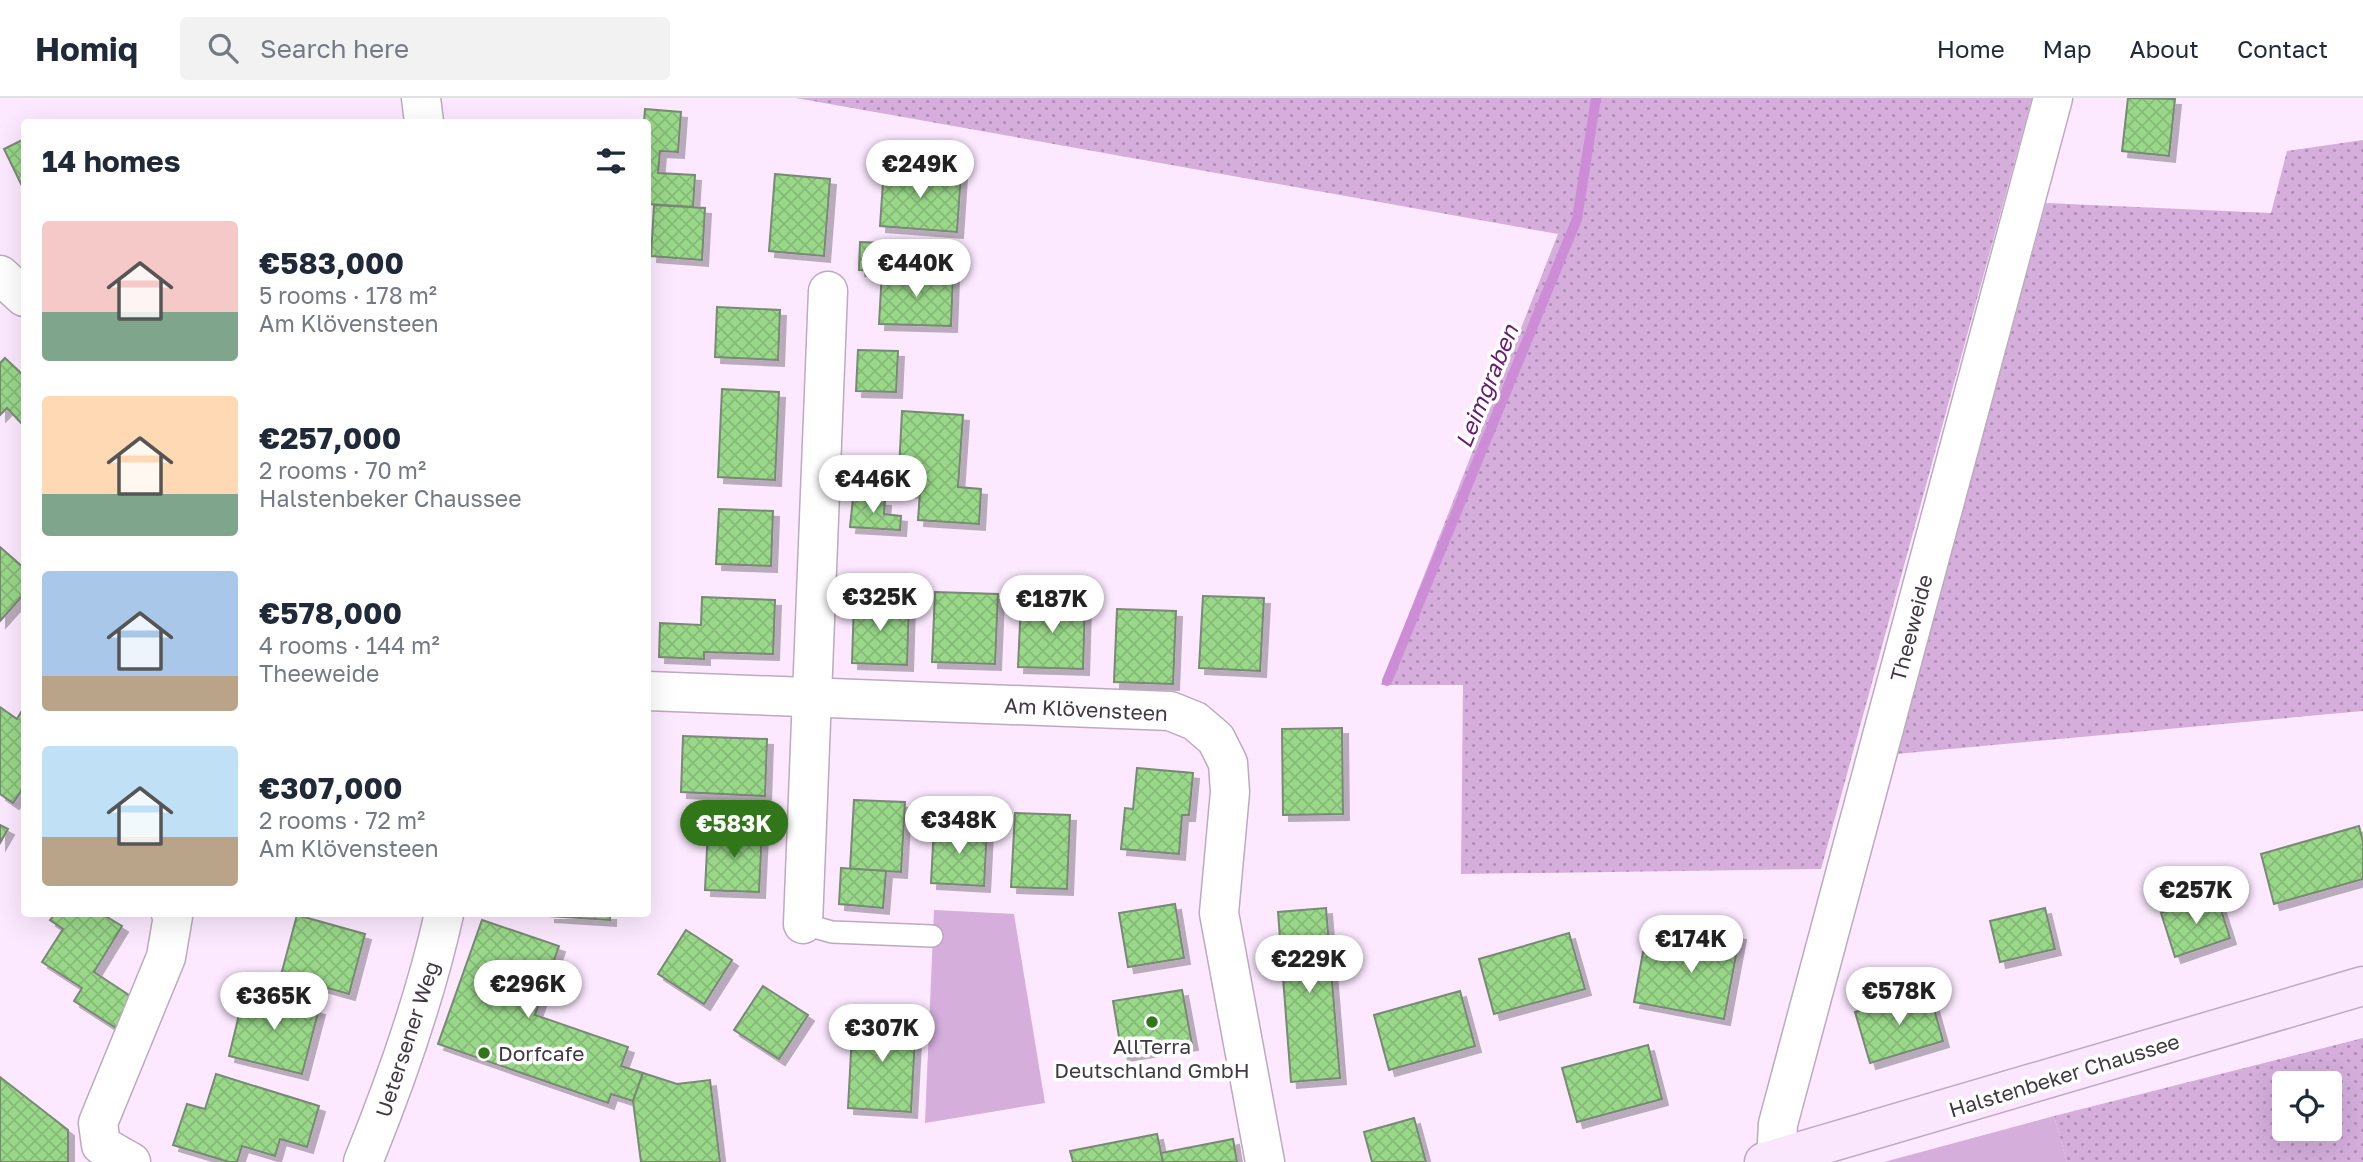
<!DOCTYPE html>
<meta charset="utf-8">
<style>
:root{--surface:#fff;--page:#f2f2f3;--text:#1f2937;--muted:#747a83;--line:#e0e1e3;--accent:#31771a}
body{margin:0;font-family:"Golos Text",sans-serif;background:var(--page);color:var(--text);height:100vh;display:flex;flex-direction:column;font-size:26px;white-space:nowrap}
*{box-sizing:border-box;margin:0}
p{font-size:23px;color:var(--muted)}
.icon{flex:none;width:38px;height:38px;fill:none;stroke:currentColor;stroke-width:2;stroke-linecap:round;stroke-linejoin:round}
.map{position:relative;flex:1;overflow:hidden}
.panel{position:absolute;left:21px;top:21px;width:630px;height:798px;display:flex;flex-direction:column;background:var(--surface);border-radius:7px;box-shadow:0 7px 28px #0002}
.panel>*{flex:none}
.tools{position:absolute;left:2272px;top:973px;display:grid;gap:14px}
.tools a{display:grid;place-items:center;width:70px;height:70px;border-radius:7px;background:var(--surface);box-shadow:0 7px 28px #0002;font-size:35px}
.price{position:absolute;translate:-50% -60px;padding:0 16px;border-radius:24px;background:#fff;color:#222;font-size:23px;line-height:46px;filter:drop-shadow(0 2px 4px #0008)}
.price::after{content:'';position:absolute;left:50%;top:42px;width:21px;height:16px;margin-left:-10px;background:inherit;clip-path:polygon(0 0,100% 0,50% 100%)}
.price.active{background:var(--accent);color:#fff}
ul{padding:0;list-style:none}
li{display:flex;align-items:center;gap:21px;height:175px;padding:0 21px}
li span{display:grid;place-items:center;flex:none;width:196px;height:140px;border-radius:7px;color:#555}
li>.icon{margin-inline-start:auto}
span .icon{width:84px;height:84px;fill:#fffc;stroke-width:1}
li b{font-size:30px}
h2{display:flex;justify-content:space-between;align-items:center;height:84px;padding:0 21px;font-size:30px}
header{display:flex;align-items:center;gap:42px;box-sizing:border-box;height:98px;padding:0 35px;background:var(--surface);border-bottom:2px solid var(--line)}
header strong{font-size:33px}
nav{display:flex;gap:38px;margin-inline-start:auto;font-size:24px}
.search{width:490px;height:63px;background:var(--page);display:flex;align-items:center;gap:18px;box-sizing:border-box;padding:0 24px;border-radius:7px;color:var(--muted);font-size:26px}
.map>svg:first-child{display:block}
.grass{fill:url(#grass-dots);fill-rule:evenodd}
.green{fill:#d5aedc}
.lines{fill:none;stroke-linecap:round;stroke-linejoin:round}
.stream{stroke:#cc8dd6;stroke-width:10}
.building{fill:url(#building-cross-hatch);stroke:#798975;stroke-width:2;filter:url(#shadow)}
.service-casing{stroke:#bcaabf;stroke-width:24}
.minor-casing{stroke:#bcaabf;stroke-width:41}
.secondary-casing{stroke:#bcaabf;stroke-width:41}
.service{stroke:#fff;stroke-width:21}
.minor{stroke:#fff;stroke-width:38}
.secondary{stroke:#fae7fe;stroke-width:38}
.poi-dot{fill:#31771a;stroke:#fff;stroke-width:2.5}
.labels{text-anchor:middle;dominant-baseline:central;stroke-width:7;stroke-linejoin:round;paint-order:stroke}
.street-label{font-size:21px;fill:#413942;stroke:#fff}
.poi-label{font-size:21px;fill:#413942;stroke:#fff}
.water-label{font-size:23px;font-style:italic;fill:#661a72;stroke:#fff}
</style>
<header>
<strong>Homiq</strong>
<div class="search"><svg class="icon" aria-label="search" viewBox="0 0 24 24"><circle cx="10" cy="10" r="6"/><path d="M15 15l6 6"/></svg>Search here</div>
<nav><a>Home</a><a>Map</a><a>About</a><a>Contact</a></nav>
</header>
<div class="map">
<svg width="2363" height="1064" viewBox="0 0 2363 1064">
<defs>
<pattern id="grass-dots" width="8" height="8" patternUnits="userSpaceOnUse" patternTransform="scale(1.75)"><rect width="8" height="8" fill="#d5aedc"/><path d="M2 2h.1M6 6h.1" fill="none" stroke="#ae8fb4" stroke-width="1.8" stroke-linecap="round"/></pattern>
<pattern id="building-cross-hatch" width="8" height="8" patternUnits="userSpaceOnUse" patternTransform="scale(1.75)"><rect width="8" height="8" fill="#99d889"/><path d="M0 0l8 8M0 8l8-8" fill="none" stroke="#85ba77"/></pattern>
<filter id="shadow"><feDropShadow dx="6" dy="6" stdDeviation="0" flood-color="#0004"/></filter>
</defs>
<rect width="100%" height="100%" fill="#fce9ff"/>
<g class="grass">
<polygon points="796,0 2032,0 1821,771 1461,776 1463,587 1381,587 1558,136"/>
<polygon points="2363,42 2363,613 1896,656 2046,105 2271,115 2287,53"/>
<path d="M 2363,940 L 2363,1064 L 2067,1064 L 2054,1018 ZM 2284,985 L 2329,985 L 2329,1031 L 2284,1031 Z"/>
</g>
<g class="green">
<polygon points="934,812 1014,816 1045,1005 925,1025"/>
<polygon points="2054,1018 2067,1064 1884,1064"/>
</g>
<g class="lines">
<polyline class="stream" points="1387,583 1577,121 1596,0"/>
</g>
<g class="building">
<polygon points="2128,0 2175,1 2169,58 2122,53"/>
<polygon points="645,11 681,14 678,54 660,53 658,75 695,77 693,109 648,106 648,24 644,24"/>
<polygon points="24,41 24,92 4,51"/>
<polygon points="884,69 961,75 957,134 880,128"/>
<polygon points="775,76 830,81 824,158 769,153"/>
<polygon points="654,107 705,110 702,162 651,158"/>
<polygon points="860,144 883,145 882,173 859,172"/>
<polygon points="882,173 953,176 951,228 879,226"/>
<polygon points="717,209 780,212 778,262 715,259"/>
<polygon points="858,252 898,253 896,294 856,293"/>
<polygon points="5,260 24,278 24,328 7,310 0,317 0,265"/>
<polygon points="722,291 779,294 775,382 718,379"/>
<polygon points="902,313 963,317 958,389 981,391 979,426 918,422 920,394 898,393"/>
<polygon points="853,400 885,402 884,416 901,418 900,432 850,429"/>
<polygon points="719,411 773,413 771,468 716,466"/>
<polygon points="0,449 24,470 24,496 0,523"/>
<polygon points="935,494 998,496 995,566 932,564"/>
<polygon points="1203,498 1264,500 1260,573 1199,570"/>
<polygon points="702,499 775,502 773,556 704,554 704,561 659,559 660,525 701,527"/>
<polygon points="854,502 909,504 907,567 852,565"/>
<polygon points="1021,503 1085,506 1083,571 1018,569"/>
<polygon points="1117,511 1176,513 1173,586 1114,584"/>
<polygon points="0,609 17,621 24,609 24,689 13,705 0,696"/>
<polygon points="1342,630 1343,716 1283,717 1282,631"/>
<polygon points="683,638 767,641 765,698 681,694"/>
<polygon points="1137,670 1193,675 1189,717 1182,717 1179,756 1121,751 1125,710 1133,711"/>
<polygon points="854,702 905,704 901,774 850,771"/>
<polygon points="1015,715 1070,717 1067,791 1011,789"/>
<polygon points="0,727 8,731 0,745"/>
<polygon points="934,728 987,731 984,788 931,785"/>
<polygon points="2359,728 2363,744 2363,781 2274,806 2261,756"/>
<polygon points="708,731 762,733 759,794 705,792"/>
<polygon points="841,770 886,773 883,810 839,806"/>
<polygon points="2216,796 2230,840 2175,859 2161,815"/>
<polygon points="1175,806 1184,860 1128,869 1119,815"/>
<polygon points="1326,810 1340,980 1291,984 1278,814"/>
<polygon points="2045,810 2055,851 2000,864 1990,823"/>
<polygon points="55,816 102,816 122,828 94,874 135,901 116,930 74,903 82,890 42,864 63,831 50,822"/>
<polygon points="549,816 610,816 610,822 549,818"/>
<polygon points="297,817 365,836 349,896 281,877"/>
<polygon points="482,822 559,848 535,917 628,949 621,968 643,975 633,1003 611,996 608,1005 438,946"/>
<polygon points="1691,827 1740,836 1724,921 1634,904 1643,854 1684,862"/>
<polygon points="686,832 732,862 704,906 658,876"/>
<polygon points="1569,835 1585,891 1494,916 1479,861"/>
<polygon points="763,888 808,917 779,961 734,932"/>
<polygon points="245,892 319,911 302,976 229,958"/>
<polygon points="1182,892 1192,946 1122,957 1113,903"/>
<polygon points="1460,893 1475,948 1389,972 1374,917"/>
<polygon points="1929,893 1943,943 1870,965 1855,914"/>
<polygon points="853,917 916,921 911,1014 848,1010"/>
<polygon points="1648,947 1662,1001 1577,1024 1562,970"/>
<polygon points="643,975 677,986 710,982 720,1064 641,1064 633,1003"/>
<polygon points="216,976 319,1008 307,1049 280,1041 275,1058 242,1048 237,1064 229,1064 173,1047 187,1006 205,1011"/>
<polygon points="0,979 68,1032 68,1064 0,1064"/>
<polygon points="1414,1020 1426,1064 1372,1064 1364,1034"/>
<polygon points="1157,1036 1163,1064 1073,1064 1070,1053"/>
<polygon points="1233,1041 1237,1064 1163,1064 1161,1055"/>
</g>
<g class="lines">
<g class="service-casing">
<polyline id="service" points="803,826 832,834 932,838"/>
</g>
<g class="minor-casing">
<g id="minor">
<polyline points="421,0 424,24"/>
<polyline points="0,177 24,199"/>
<polyline points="648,593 1170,613 1195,623 1216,641 1228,665 1230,694 1219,815 1265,1064"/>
<polyline points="803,826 828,193"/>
<polyline points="1776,1061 1778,1026 2053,0"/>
<polyline points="131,1064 101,1047 98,1025 166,859 173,818 171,816"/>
<path d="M 363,1064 C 396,983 425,901 444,816"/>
</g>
</g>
<g class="secondary-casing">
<polyline id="secondary" points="1764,1064 2363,888"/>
</g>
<use href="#service" class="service"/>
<use href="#minor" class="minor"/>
<use href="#secondary" class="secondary"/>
</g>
<g class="poi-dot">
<circle cx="1152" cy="924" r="7"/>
<circle cx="484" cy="955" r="7"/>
</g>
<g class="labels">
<g class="street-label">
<text transform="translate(1911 530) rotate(-75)">Theeweide</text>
<text transform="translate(1086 611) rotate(3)">Am Klövensteen</text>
<text transform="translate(407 941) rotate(-72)">Uetersener Weg</text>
<text transform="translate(2064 977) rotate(-17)">Halstenbeker Chaussee</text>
</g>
<g class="poi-label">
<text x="1152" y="948">AllTerra<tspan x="1152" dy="24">Deutschland GmbH</tspan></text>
<text x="498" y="955" text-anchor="start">Dorfcafe</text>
</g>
<g class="water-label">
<text transform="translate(1486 288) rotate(-68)">Leimgraben</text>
</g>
</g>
</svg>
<div class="tools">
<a><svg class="icon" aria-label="locate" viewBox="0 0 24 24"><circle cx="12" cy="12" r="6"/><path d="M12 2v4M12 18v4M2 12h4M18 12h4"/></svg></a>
</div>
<b class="price" style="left:920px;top:102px">€249K</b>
<b class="price" style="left:916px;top:201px">€440K</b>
<b class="price" style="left:873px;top:417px">€446K</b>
<b class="price" style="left:880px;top:535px">€325K</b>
<b class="price" style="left:1052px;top:537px">€187K</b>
<b class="price" style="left:959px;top:758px">€348K</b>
<b class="price active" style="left:734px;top:762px">€583K</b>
<b class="price" style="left:2196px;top:828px">€257K</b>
<b class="price" style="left:1691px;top:877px">€174K</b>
<b class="price" style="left:1309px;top:897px">€229K</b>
<b class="price" style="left:528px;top:922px">€296K</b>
<b class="price" style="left:1899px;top:929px">€578K</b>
<b class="price" style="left:274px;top:934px">€365K</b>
<b class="price" style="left:882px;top:966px">€307K</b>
<section class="panel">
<h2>14 homes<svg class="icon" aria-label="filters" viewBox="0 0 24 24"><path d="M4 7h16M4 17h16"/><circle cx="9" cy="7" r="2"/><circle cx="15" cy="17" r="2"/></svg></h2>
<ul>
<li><span style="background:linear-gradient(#f6c9c9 65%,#7fa58c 0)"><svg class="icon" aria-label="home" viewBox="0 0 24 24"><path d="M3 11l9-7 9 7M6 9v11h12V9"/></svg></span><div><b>€583,000</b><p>5 rooms · 178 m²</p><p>Am Klövensteen</p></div></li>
<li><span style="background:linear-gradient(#ffd9b3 70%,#7fa58c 0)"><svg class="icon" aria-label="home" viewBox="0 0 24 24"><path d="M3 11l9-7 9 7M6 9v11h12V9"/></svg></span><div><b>€257,000</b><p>2 rooms · 70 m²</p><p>Halstenbeker Chaussee</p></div></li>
<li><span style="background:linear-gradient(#a9c7e8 75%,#b9a48a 0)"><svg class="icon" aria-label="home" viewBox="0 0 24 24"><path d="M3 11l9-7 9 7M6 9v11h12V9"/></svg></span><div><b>€578,000</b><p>4 rooms · 144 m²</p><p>Theeweide</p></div></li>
<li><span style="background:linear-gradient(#bfe0f5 65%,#b9a48a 0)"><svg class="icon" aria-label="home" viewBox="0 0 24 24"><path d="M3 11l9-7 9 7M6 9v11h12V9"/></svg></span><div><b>€307,000</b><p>2 rooms · 72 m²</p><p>Am Klövensteen</p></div></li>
</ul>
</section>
</div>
